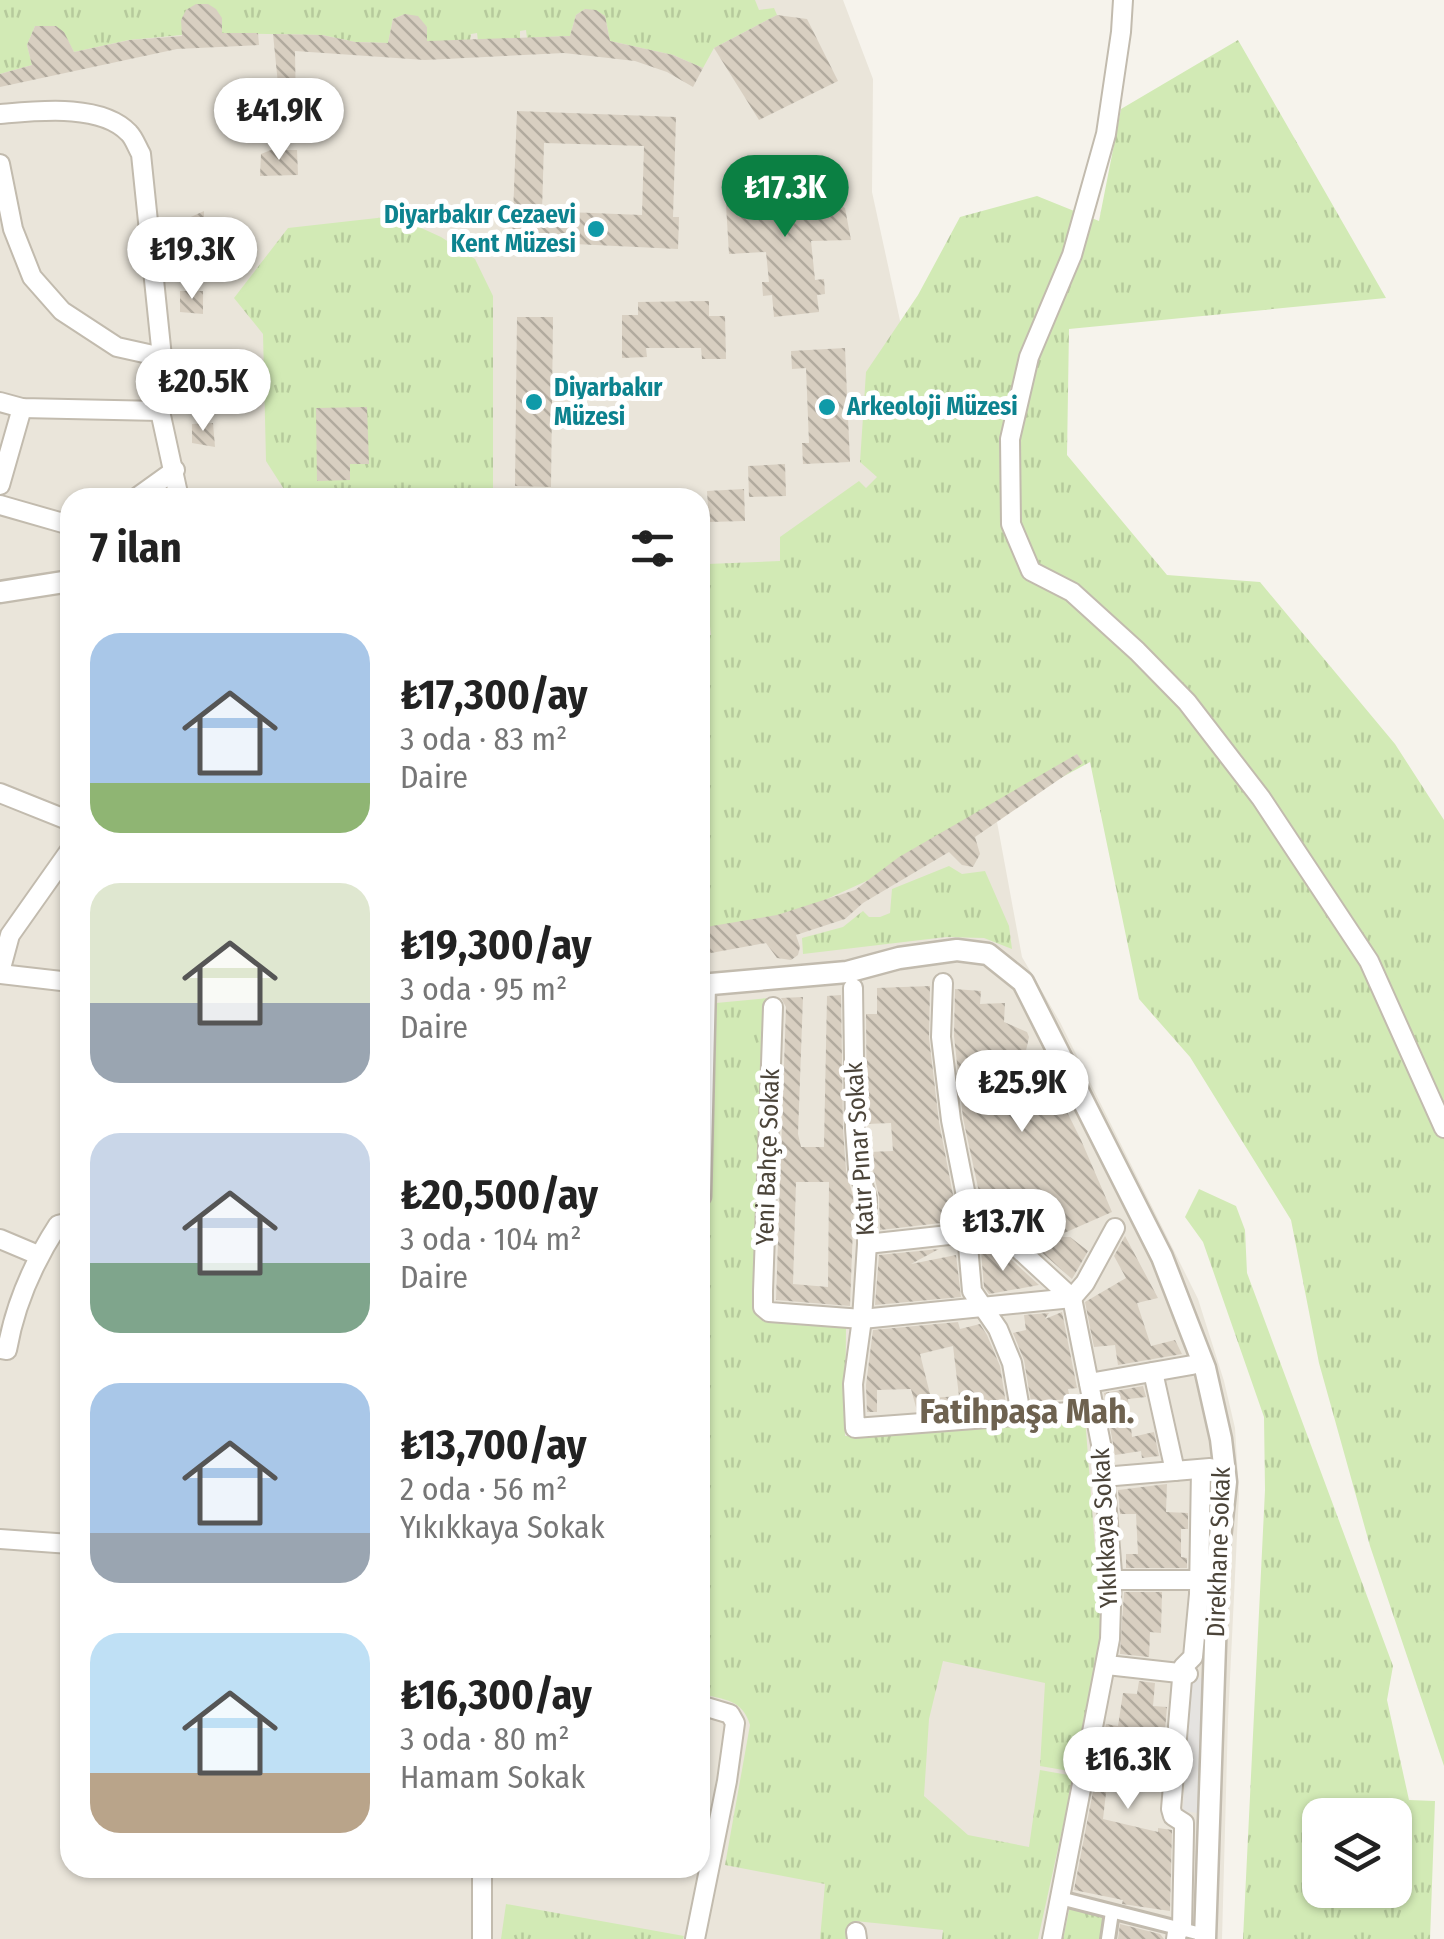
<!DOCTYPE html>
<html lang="tr">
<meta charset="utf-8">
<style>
:root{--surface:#fff;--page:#f6f6f6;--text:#222;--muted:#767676;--accent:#0b8043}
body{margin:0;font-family:"Fira Sans Condensed",sans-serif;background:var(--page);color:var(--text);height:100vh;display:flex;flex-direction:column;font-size:38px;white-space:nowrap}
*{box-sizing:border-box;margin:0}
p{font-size:32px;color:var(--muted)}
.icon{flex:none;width:55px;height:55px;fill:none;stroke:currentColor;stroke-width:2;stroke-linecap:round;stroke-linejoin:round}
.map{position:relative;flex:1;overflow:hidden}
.sheet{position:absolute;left:60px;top:488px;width:650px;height:1390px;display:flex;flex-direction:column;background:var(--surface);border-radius:30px;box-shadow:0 2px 8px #0004}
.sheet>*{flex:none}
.fabs{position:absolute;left:1302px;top:1798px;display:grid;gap:20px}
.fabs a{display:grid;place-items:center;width:110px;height:110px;border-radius:20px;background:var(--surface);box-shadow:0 2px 8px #0004;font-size:50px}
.price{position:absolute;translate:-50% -85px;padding:0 22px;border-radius:35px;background:#fff;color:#222;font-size:32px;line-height:65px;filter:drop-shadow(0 2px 5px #0008)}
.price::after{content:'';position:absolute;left:50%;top:60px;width:30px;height:22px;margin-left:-15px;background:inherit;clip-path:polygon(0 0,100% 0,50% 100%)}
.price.selected{background:var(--accent);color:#fff}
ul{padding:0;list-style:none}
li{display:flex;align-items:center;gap:30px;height:250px;padding:0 30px}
li span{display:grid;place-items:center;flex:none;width:280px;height:200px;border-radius:30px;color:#555}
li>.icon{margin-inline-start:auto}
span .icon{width:120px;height:120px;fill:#fffc;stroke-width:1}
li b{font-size:42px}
h2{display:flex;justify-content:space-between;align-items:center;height:120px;padding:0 30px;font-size:42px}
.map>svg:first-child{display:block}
.residential{fill:#eae5da;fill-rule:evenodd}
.grass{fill:url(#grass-tufts);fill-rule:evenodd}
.parking{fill:#e5e3e0}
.building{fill:url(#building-back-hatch);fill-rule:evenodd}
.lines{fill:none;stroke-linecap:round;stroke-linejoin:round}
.pedestrian-casing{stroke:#c2bbae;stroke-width:18}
.minor-casing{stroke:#c2bbae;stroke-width:22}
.tertiary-casing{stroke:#c2bbae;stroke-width:25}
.pedestrian{stroke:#fff;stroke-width:12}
.minor{stroke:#fff;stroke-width:18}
.tertiary{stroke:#fff;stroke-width:20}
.culture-dot{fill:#0f9aa8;stroke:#fff;stroke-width:4}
.labels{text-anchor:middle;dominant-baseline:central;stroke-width:10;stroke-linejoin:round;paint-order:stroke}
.culture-label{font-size:25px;font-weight:bold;fill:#0d838f;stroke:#fff;text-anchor:start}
.street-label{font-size:25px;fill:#4b4439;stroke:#fff}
.district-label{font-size:35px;font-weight:bold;fill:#6e6250;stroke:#fff}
</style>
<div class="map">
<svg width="1444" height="1939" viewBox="0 0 1444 1939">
<defs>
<pattern id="grass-tufts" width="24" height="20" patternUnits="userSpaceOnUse" patternTransform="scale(2.5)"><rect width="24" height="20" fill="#d2eab5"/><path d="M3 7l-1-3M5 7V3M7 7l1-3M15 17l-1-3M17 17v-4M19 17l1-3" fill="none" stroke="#b6ca9c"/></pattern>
<pattern id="building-back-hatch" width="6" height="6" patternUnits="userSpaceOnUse" patternTransform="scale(2.5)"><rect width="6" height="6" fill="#d8cfc1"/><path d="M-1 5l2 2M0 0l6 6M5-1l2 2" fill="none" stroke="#b1aa9e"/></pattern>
</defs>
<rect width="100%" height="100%" fill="#f6f3ec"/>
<path class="residential" d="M 0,0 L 843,0 L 873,79 L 872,192 L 928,449 L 1022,957 L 1060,1022 L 1198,1299 L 1224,1381 L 1235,1428 L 1239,1494 L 1228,1719 L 1222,1939 L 0,1939 ZM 70,498 L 700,498 L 700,1868 L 70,1868 Z"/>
<g class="grass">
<path d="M 0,0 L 755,0 L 759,10 L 774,8 L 777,15 L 714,48 L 703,68 L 673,55 L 610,41 L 605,16 L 585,9 L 576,15 L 570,36 L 527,38 L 526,30 L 520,31 L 520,38 L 478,41 L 477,33 L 471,34 L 470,41 L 427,41 L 427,27 L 405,14 L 393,19 L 388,43 L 355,42 L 322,35 L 222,33 C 222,0 180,0 182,35 L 129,40 L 74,52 L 64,33 L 56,26 L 35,26 L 27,45 L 32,65 L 0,74 Z"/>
<polygon points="1238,40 1386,298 1069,329 1067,455 1167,575 1260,582 1395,744 1444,820 1444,1766 1370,1546 1319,1363 1291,1220 1190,1057 1139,999 1090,762 895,868 794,914 700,936 700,634 711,635 705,581 707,564 780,561 780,537 859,481 866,488 877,477 860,462 866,372 918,295 960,217 1037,196 1099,221 1121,109"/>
<polygon points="395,216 441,237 475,259 493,296 493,497 289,497 266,461 263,334 234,298 288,228"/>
<polygon points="949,866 962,874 985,871 1009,926 1012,949 984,938 946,937 803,954 802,938 843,927 863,911 869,917 880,917 890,913 892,889"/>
<path d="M 768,998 L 755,1314 L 846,1327 L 845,1436 L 958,1430 L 1085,1417 L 1102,1639 L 1075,1772 L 1040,1766 L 1045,1683 L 943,1661 L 929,1719 L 924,1796 L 968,1835 L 1029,1847 L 1040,1770 L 1074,1776 L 1038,1939 L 942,1939 L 943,1930 L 855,1921 L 853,1939 L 820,1939 L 825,1884 L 725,1865 L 750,1725 C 743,1700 724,1699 700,1694 L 700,1317 L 716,1003 Z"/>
<path d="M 1199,1189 L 1236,1206 L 1245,1230 L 1247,1273 L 1393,1666 L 1387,1700 L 1409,1800 L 1435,1801 L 1430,1939 L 1243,1939 L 1265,1490 L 1264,1417 L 1203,1242 L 1185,1217 ZM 1320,1815 L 1395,1815 L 1395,1890 L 1320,1890 Z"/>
<polygon points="506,1904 684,1936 683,1939 501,1939"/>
<polygon points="1070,1906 1107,1912 1102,1939 1063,1939"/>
</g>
<polygon class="parking" points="1190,1678 1203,1678 1197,1813 1183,1811"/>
<g class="building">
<polygon points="196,4 208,4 216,9 222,18 222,33 258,33 259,45 177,49 0,87 0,74 32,65 27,45 35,26 56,26 64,32 74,52 130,40 182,36 181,20 186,10"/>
<polygon points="585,9 596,10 605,16 610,41 673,55 703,68 693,87 667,72 635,61 564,53 425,60 295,51 296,114 268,114 259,109 258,98 264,88 278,84 273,34 322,35 355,42 388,43 393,19 405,14 418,16 427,27 427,41 570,36 576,15"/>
<polygon points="777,15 807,19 838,81 759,120 714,48"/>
<path d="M 517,111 L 676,117 L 673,217 L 679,217 L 678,249 L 512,241 ZM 544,143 L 644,146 L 642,215 L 542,211 Z"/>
<polygon points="271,150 297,150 298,175 260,176 261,154"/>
<polygon points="787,185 787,196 817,193 845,208 851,240 811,241 815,280 824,279 825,294 817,295 819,312 774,317 772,295 763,296 762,282 769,282 766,252 729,254 725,188"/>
<polygon points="204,211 203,258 180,243 173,231 182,221"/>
<polygon points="180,291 203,291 203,314 180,312"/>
<polygon points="709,301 709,316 725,316 726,359 702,359 701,348 646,348 647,357 622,358 622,315 638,315 638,302"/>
<polygon points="517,317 553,317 551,487 515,486"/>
<polygon points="845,348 847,395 857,394 858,416 848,417 850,462 803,464 802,443 809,443 806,368 792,369 791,351"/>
<polygon points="206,354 208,378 184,377 182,356"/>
<polygon points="367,407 369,464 350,464 350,480 317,481 316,408"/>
<polygon points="213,423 215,447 192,443 192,424"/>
<polygon points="785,464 786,496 749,497 748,466"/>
<polygon points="744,489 745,521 709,522 707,491"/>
<polygon points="1077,754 1083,763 975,837 980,854 973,867 962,865 949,852 863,903 845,919 796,935 800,947 798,955 791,960 777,958 766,943 700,955 700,928 777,915 855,890 899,857"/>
<polygon points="930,986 929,1038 939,1122 958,1221 880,1230 879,1197 869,1152 893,1151 891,1123 867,1124 866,1014 877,1014 877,988"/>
<polygon points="955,989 981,991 980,1004 1005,1003 1004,1022 1027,1032 1029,1037 1020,1078 1043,1064 1081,1140 1112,1212 1055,1237 1070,1237 1088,1251 1072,1279 1014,1228 998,1197 986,1200 979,1192 963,1118 954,1036"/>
<path d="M 841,995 L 843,1129 L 846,1170 L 854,1200 L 850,1306 L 776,1300 L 786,1007 L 781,998 L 803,997 L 798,1134 L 801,1147 L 824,1147 L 827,996 ZM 796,1182 L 829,1182 L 828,1287 L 793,1284 Z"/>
<polygon points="1125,1236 1158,1298 1137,1303 1151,1346 1175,1340 1182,1354 1118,1365 1115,1345 1094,1347 1085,1302 1126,1278 1114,1256"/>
<polygon points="990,1248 992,1255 1004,1253 1039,1285 989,1294 984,1287 981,1250"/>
<polygon points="939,1249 911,1264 956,1255 961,1297 875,1305 879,1255"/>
<polygon points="1062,1312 1077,1388 1068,1389 1070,1399 1031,1402 1024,1360 1013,1333 1026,1330 1024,1315 1049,1313 1045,1319"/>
<path d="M 958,1322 L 960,1329 L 980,1324 L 987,1335 L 1000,1366 L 1006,1404 L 917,1411 L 911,1389 L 877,1390 L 877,1412 L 867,1412 L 866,1385 L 873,1330 ZM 953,1346 L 959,1396 L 931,1398 L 920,1354 Z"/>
<polygon points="1143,1386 1146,1397 1128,1399 1132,1437 1154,1432 1159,1456 1142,1458 1141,1451 1115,1455 1104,1393"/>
<polygon points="1167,1484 1166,1512 1188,1513 1188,1529 1181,1529 1181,1557 1187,1558 1187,1568 1126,1568 1126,1554 1138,1554 1136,1514 1120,1514 1118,1490"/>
<polygon points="1124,1592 1162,1592 1161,1633 1150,1632 1149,1657 1120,1654"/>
<polygon points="1139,1681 1155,1683 1153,1706 1167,1707 1161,1775 1151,1774 1149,1788 1107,1784 1103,1819 1158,1832 1158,1828 1172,1830 1170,1911 1129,1905 1122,1904 1123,1900 1074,1890 1106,1724 1118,1726 1123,1693 1137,1694"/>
<polygon points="1120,1924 1160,1934 1164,1939 1118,1939"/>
</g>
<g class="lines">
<g class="pedestrian-casing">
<g id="pedestrian">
<polyline points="1060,1898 1205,1935"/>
<polyline points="1108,1939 1112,1912"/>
</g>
</g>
<g class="minor-casing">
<g id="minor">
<polyline points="1123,0 1121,32 1106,134 1072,255 1029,357 1010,439 1011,524 1031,571 1072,592 1137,651 1187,702 1261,798 1369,961 1444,1128"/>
<path d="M 0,114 C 36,111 101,103 129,133 C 134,138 137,147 141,154 L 162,357 L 160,411 L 179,498"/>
<polyline points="0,164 13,229 32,277 62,311 117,347 162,357"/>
<polyline points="0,402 22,408 160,411"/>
<polyline points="0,485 22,408"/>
<polyline points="136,498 175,470"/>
<polyline points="0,505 70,525"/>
<polyline points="0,793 70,821"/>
<polyline points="0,972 10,935 70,850"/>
<polyline points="0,974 70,982"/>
<polyline points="943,983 941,1037 951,1120 966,1196 987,1220 1072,1298 1102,1449 1112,1573 1110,1639 1052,1939"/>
<polyline points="853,988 855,1128 858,1169 867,1198 867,1244 862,1319 853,1384 855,1428 1095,1410"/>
<polyline points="773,1007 763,1291 763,1307 769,1312 862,1319 1072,1298 1085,1283 1115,1228"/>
<polyline points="974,1208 967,1234 972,1291 998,1329 1012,1363 1021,1415"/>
<polyline points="0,1239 38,1255"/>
<polyline points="867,1244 976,1232"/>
<path d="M 0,1349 L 7,1350 C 15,1304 32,1265 58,1225 L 70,1222"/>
<polyline points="1153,1372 1175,1471"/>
<polyline points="1089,1383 1192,1365"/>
<polyline points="1103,1477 1210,1468"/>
<polyline points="0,1539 70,1544"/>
<polyline points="1112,1580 1207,1580"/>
<polyline points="1107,1665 1188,1674"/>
<polyline points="856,1932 857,1939"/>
<polyline points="482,1939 482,1868"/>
<polyline points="695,1939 727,1781 735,1723 730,1714 700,1705"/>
<polyline points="1176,1939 1177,1932 1182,1928 1184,1831 1184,1823 1173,1816 1171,1809 1183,1667 1193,1657 1199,1594 1201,1469"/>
</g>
</g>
<g class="tertiary-casing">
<g id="tertiary">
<polyline points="0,592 70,581"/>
<polyline points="700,985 847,972 899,958 957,950 988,954 1023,982 1162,1257 1205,1368 1221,1439 1226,1482 1218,1557 1205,1939"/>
<polyline points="700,1196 705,985"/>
</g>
</g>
<use href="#pedestrian" class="pedestrian"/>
<use href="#minor" class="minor"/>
<use href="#tertiary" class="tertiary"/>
</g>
<g class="culture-dot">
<circle cx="596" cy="229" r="10"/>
<circle cx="534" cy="402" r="10"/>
<circle cx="827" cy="407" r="10"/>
</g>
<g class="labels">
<g class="culture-label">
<text x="576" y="215" text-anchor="end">Diyarbakır Cezaevi<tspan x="576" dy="29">Kent Müzesi</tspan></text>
<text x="554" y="388">Diyarbakır<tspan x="554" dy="29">Müzesi</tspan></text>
<text x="847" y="407">Arkeoloji Müzesi</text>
</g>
<g class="street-label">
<text transform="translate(860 1149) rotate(-94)">Katır Pınar Sokak</text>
<text transform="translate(768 1157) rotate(-88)">Yeni Bahçe Sokak</text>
<text transform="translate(1105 1528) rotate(-93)">Yıkıkkaya Sokak</text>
<text transform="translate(1219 1552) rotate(-88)">Direkhane Sokak</text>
</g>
<g class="district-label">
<text x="1027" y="1411">Fatihpaşa Mah.</text>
</g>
</g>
</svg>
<div class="fabs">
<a><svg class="icon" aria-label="layers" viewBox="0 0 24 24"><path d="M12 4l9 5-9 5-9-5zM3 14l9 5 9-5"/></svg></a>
</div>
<b class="price" style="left:279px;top:163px">₺41.9K</b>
<b class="price selected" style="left:785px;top:240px">₺17.3K</b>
<b class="price" style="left:192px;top:302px">₺19.3K</b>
<b class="price" style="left:203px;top:434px">₺20.5K</b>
<b class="price" style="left:1022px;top:1135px">₺25.9K</b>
<b class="price" style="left:1003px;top:1274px">₺13.7K</b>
<b class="price" style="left:1128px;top:1812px">₺16.3K</b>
<section class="sheet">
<h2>7 ilan<svg class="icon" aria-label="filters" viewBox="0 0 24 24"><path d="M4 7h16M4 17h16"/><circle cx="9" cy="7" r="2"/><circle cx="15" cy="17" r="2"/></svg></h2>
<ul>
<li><span style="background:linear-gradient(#a9c7e8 75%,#8fb573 0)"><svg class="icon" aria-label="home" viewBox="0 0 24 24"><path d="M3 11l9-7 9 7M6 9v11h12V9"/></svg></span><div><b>₺17,300/ay</b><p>3 oda · 83 m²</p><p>Daire</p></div></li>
<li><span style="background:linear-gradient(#dfe7d0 60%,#9aa5b1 0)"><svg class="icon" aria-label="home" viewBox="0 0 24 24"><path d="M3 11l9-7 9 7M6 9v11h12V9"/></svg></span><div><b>₺19,300/ay</b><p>3 oda · 95 m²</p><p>Daire</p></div></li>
<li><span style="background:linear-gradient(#c9d6e8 65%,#7fa58c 0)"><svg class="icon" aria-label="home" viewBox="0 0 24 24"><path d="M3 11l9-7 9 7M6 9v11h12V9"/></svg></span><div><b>₺20,500/ay</b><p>3 oda · 104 m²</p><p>Daire</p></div></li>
<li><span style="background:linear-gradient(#a9c7e8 75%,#9aa5b1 0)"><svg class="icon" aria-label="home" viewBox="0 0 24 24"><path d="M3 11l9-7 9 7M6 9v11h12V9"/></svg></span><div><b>₺13,700/ay</b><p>2 oda · 56 m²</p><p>Yıkıkkaya Sokak</p></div></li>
<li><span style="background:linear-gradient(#bfe0f5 70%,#b9a48a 0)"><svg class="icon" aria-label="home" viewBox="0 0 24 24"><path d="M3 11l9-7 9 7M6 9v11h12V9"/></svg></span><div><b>₺16,300/ay</b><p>3 oda · 80 m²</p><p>Hamam Sokak</p></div></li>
</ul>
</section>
</div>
